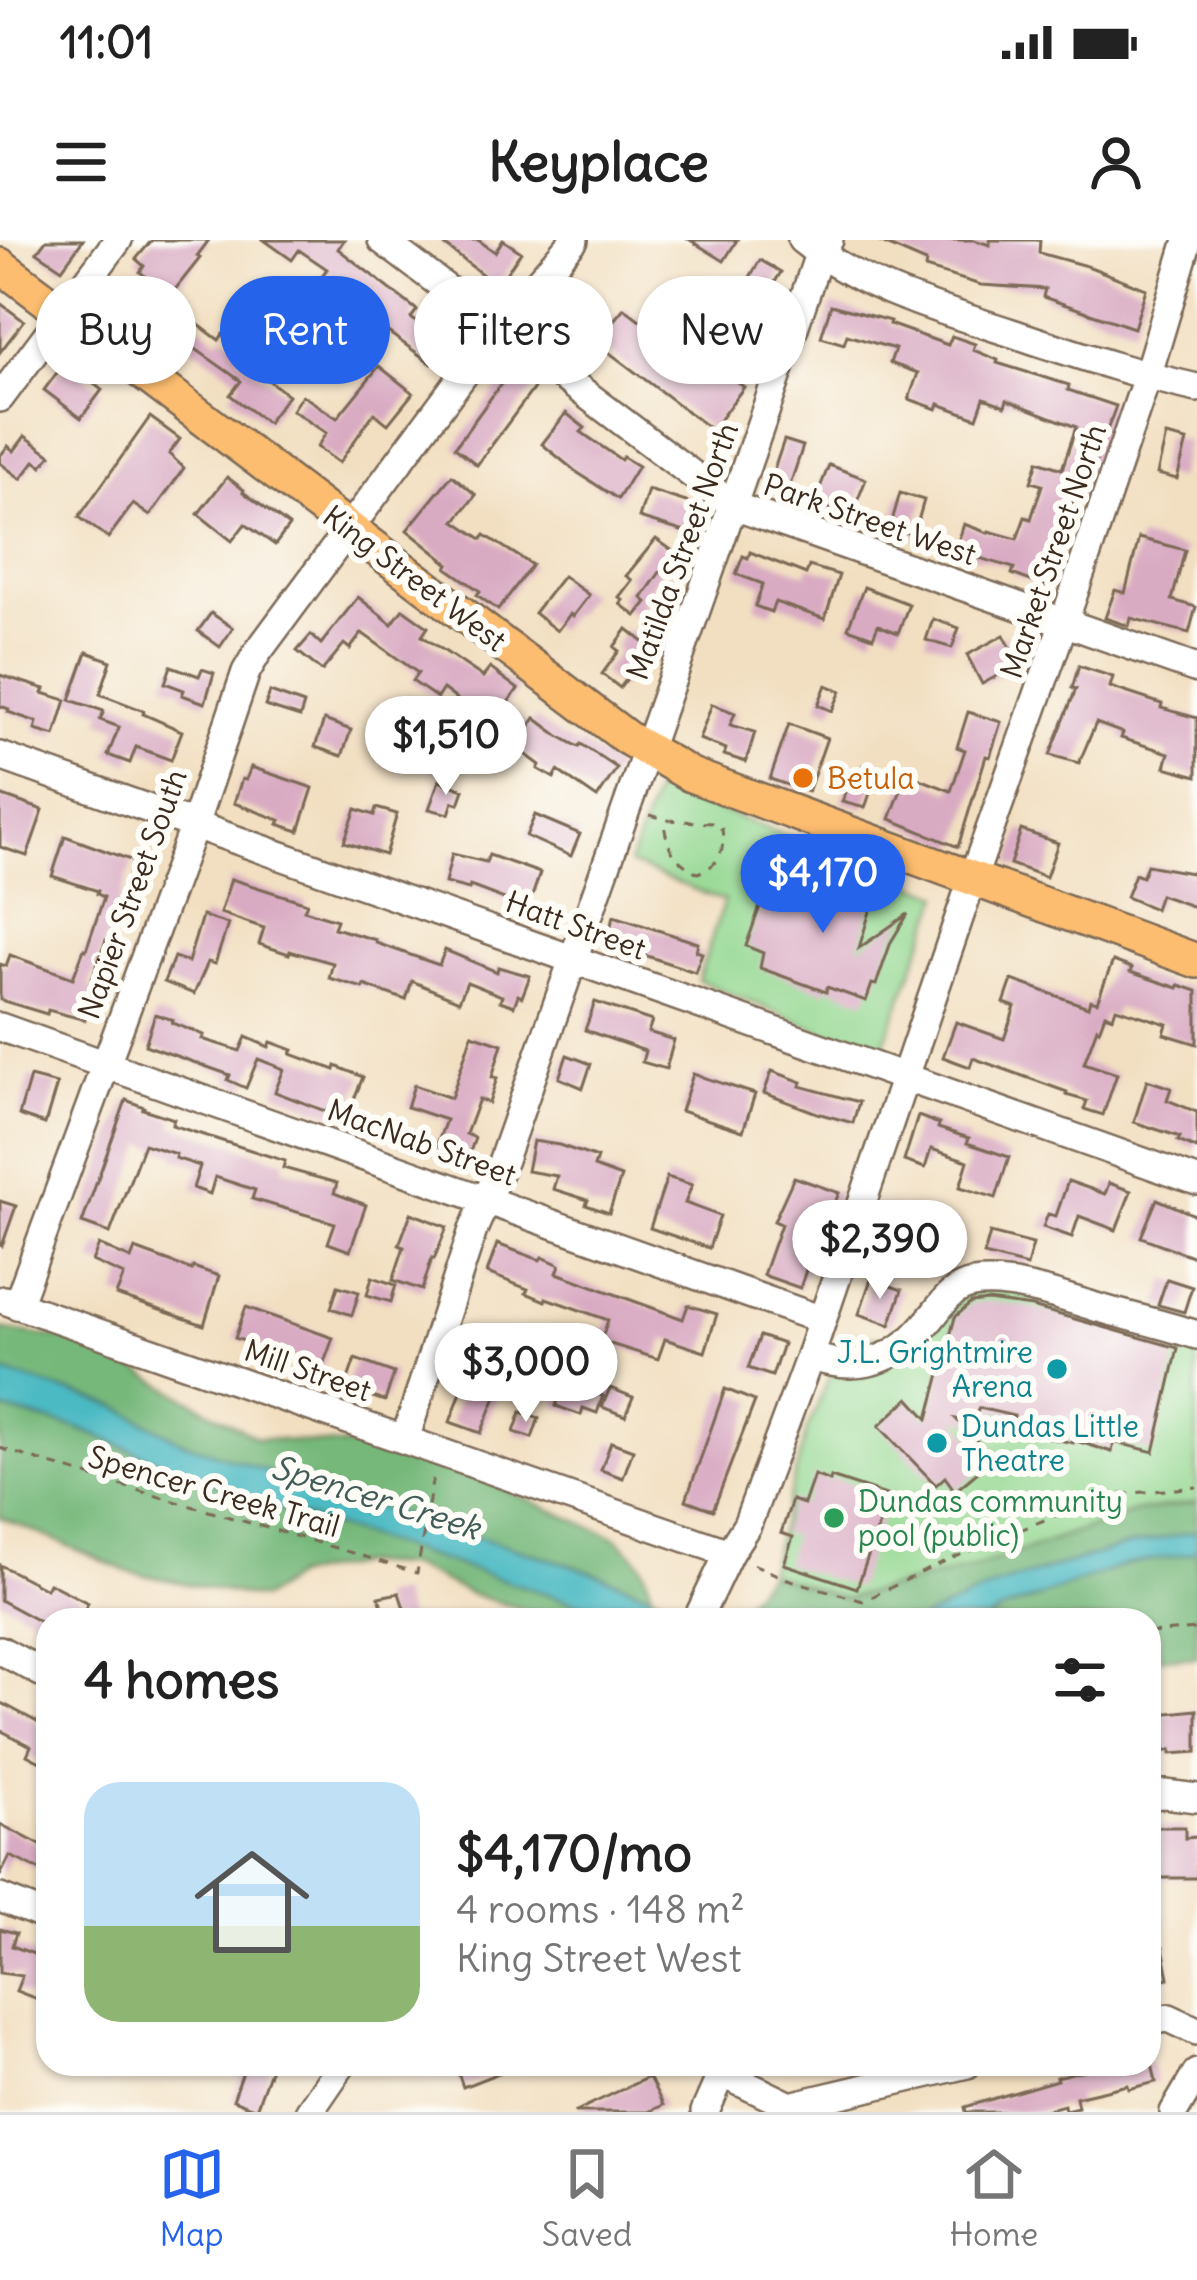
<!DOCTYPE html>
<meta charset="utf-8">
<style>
:root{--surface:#fff;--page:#f2f2f2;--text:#222;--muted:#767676;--line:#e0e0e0;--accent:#2563eb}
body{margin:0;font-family:Delius,sans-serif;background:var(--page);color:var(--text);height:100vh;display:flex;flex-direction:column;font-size:45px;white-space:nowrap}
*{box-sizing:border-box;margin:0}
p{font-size:39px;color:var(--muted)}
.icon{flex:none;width:66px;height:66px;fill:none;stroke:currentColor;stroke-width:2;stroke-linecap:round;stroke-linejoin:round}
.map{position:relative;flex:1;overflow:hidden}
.drawer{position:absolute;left:36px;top:1368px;width:1125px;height:468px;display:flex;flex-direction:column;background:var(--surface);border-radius:36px;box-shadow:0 3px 9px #0004}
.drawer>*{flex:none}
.banner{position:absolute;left:36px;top:36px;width:1125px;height:108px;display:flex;gap:24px}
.price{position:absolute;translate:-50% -102px;padding:0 27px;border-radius:42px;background:#fff;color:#222;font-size:39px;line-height:78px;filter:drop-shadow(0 3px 6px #0008)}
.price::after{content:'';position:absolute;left:50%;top:72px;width:36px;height:27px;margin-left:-18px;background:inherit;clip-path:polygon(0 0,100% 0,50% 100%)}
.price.active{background:var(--accent);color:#fff}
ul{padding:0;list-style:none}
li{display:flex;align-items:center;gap:36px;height:300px;padding:0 48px}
li span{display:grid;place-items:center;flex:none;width:336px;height:240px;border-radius:36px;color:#555}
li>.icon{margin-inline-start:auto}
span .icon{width:144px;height:144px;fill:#fffc;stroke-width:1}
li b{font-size:51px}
h2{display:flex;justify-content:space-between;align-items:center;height:144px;padding:0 48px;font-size:51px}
.pill{padding:0 42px;border-radius:54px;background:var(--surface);box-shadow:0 3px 9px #0004;font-size:42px;line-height:108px}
.pill.active{background:var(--accent);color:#fff}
.status{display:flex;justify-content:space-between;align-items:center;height:84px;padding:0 60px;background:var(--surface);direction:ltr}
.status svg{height:33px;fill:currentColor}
header{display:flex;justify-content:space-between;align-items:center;height:156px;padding:0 48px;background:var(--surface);font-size:54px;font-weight:800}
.tab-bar{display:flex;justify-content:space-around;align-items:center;height:168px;border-top:3px solid var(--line);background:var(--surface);font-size:33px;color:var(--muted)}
.tab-bar a{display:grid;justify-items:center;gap:6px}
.tab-bar .active{color:var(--accent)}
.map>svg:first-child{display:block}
.green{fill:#93d790;stroke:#678057;stroke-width:3}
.forest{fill:#76b87a;stroke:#58714c;stroke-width:3}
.water{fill:#4cbac3;stroke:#447270;stroke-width:3}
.building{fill:#d9abc3}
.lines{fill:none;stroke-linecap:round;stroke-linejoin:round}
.minor-casing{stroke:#7b6957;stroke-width:32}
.major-casing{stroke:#7b6957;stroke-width:38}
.path{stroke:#7b6957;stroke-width:3;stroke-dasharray:9 9;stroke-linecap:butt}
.minor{stroke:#fff;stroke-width:27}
.major{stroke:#fdbd6f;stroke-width:33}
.food-dot{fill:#e8710a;stroke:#fdfcf7;stroke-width:4.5}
.culture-dot{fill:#0f9aa8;stroke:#fdfcf7;stroke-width:4.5}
.leisure-dot{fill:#2e9e5b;stroke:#fdfcf7;stroke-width:4.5}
.labels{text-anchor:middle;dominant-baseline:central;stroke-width:12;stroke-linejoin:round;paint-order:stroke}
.street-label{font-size:30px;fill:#3b2a1e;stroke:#fdfcf7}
.food-label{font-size:30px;fill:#c56008;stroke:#fdfcf7;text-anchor:start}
.culture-label{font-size:30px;fill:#0d838f;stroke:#fdfcf7;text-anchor:end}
.leisure-label{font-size:30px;fill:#27864d;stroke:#fdfcf7;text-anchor:start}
.water-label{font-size:33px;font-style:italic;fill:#415c58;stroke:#fdfcf7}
</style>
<div class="status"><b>11:01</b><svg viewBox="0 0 49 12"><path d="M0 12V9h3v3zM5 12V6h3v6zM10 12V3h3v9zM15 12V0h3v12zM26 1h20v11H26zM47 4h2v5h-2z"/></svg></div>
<header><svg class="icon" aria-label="menu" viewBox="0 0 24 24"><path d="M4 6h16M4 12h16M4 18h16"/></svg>Keyplace<svg class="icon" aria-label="person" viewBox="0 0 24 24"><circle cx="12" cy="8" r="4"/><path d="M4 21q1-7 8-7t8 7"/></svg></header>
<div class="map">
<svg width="1197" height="1872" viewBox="0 0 1197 1872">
<rect width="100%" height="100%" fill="#fdfcf7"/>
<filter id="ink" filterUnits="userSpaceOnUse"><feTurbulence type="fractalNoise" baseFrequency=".00833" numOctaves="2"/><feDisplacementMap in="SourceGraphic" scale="24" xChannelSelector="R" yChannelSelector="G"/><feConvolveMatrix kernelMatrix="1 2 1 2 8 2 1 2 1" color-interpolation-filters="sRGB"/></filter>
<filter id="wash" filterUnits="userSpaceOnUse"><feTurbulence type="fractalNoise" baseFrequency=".004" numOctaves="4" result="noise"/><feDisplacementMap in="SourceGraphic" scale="48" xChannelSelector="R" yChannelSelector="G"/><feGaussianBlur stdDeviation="2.7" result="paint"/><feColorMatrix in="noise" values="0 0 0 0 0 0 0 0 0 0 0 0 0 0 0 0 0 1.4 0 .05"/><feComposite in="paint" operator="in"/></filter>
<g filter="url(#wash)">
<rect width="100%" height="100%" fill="#f2dfc1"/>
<g class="green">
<polygon points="663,546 700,563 941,655 880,815 698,740 724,661 629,624 656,549"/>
<polygon points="969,1026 1197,1096 1197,1262 1135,1272 974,1328 843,1359 768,1333 807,1190 848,1094 898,1100"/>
</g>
<g class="forest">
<polygon points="0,1089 90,1103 257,1198 419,1212 618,1299 642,1324 652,1351 643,1380 562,1380 473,1355 410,1326 359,1324 295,1336 262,1359 129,1332 0,1277"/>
<polygon points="1197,1262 1197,1418 1149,1417 1149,1380 734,1380 741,1367 768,1333 844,1359 974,1328 1135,1272"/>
</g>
<g class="water">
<polygon points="0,1131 116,1166 180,1201 322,1251 578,1327 720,1380 630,1380 270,1266 77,1188 0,1169"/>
<polygon points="1197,1291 1197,1312 1125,1325 1007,1369 985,1380 919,1380 1000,1344 1122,1307"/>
</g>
<g id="blocks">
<g class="building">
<polygon points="46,0 83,0 62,29 37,12"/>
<polygon points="152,0 209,0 197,16 200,18 170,56 140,32 144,26 136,19"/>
<polygon points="264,0 344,0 338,9 417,70 411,78 447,106 432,124 370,79 341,123 307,95 316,83 339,94 358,68 318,41 327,29 299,10 292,20"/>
<polygon points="438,0 478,0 495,12 503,0 521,12 497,46"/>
<polygon points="690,0 737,0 724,21"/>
<polygon points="875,0 974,0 990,5 990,0 1040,0 1039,13 1090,27 1146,49 1134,88 1043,57 1045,49 981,45 925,28 926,22"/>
<polygon points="760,20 781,32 759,68 739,56"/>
<polygon points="560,47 584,63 586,60 614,80 624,68 709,132 715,125 744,147 712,190 590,98 585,105 541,75"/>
<polygon points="0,63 24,81 0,112"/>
<polygon points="831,65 890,81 889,84 948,105 952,96 975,104 973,110 998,120 997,123 1069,145 1068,150 1116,166 1082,258 1074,256 1044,346 1012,334 1014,328 955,311 964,284 988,293 989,291 1017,299 1025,277 1031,279 1042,245 1031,242 1038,221 1062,229 1076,187 1007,160 1005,166 984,158 977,178 939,164 937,169 909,159 918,133 890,123 895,109 847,95 844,104 821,97"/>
<polygon points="180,71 219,100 223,94 244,109 238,117 288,155 267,183 230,155 241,141 190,105 180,118 158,101"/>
<polygon points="274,73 297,90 284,106 262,90"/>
<polygon points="65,122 102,150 81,178 44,150"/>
<polygon points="379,126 413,153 388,184 374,173 339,223 317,207 326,193 292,170 302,155 337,178"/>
<polygon points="514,126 537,144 477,225 455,207"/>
<polygon points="566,173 585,188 581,192 621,220 623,217 638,226 618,259 575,231 542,204"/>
<polygon points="150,177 180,199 169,214 184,228 150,276 133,264 108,298 79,277"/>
<polygon points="25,196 51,215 42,226 35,221 21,239 0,223 0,216 8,206 14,211"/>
<polygon points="1166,196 1187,201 1177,239 1157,234"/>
<polygon points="784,200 803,206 788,251 769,244"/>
<polygon points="829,225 866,239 851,277 814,263"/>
<polygon points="452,235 476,255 455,281 482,299 485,295 532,325 498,370 477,355 480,351 447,328 449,324 407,290"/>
<polygon points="227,237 244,250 243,252 289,286 275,305 245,284 232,301 198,274"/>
<polygon points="648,250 696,265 688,293 639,278"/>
<polygon points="900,253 924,260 914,295 890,288"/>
<polygon points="1139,298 1185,310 1172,360 1196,367 1189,393 1131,378 1129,386 1105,378 1115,350 1125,353"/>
<polygon points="656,299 680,316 668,332 663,328 642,358 647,362 636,376 620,364 623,360 619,357 632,340 626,336"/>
<polygon points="750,312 806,334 809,326 839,335 825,379 775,362 771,372 755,366 763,344 736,334 743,316 748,318"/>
<polygon points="563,336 589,355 573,376 570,374 557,391 534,373"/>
<polygon points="864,347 909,364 898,393 878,385 873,397 848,388"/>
<polygon points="358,357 392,384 403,369 428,387 422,396 483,437 490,428 518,449 504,468 529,487 535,478 559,496 579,507 581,504 617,528 597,558 558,531 554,538 538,529 540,525 509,502 499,515 480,500 491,485 443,449 437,458 412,441 418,433 362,393 350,409 344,404 322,431 297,411 311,395 321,404"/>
<polygon points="211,373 233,388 220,407 198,391"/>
<polygon points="933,379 959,388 952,408 926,400"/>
<polygon points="627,389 646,404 635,419 639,422 638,424 620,448 602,434 619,411 614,407"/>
<polygon points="1004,395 1019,424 982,444 967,415"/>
<polygon points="87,412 111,421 100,454 144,471 143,474 182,491 171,520 136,507 130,523 108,515 119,487 100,480 104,471 70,460"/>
<polygon points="171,426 199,436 202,429 214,433 205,463 182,455 184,450 165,443"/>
<polygon points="1079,426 1113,437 1110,447 1162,464 1161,468 1197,478 1197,536 1165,527 1169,513 1121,498 1123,493 1096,483 1079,523 1050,515 1076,449 1072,448"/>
<polygon points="0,435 45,449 43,453 66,460 55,496 35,490 37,482 8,472 9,469 0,466"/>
<polygon points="826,445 841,451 832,471 818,465"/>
<polygon points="270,452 304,464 300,477 265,466"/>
<polygon points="712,464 735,473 730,485 755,492 746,522 724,515 726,509 699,499"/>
<polygon points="968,472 1001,482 990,517 986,516 958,607 890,579 907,534 951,551 965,510 957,507"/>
<polygon points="324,480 351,490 342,516 315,507"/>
<polygon points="789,484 827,498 808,552 770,539"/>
<polygon points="863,525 878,530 865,568 842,562 850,539 857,542"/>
<polygon points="251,527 313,548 299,591 278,584 280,580 234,563 242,539 246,540"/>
<polygon points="439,541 464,550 459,564 453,562 449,574 429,569"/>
<polygon points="0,555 43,570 27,616 0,607"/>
<polygon points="376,568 397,574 385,615 344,602 356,569 374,575"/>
<polygon points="535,575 580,594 571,616 526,596"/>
<polygon points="1021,590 1058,603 1046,637 1010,624"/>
<polygon points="65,596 133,621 113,682 116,683 109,701 106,700 89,747 94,748 85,780 48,770 47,774 0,760 0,724 6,726 10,715 73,738 84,709 86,710 104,657 97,654 98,651 52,636"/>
<polygon points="452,614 486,622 489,615 540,633 528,668 470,646 469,649 445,643"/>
<polygon points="873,624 883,628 859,708 908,674 891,702 876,745 872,744 866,761 827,747 826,752 760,728 763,713 746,706 765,652 801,663 815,628 847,639 843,656 858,661"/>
<polygon points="1147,625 1197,634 1197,668 1160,655 1155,669 1126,657 1135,634 1142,637"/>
<polygon points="231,639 307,663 304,670 337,680 334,688 376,700 376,703 439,725 445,710 497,732 498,727 530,736 522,757 518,755 514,766 500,761 502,756 467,742 459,761 412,741 406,760 364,745 363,748 329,738 333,723 290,711 289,714 259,704 264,688 220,673"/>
<polygon points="202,676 228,684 215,724 208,722 194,754 164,742 174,717 188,722"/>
<polygon points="614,676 698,703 696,711 702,713 695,732 605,702"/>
<polygon points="1113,721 1132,728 1130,732 1178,748 1179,745 1197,751 1197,804 1164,794 1167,784 1116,768 1113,777 1105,774 1099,790 1097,788 1084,823 1117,834 1103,875 1084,869 1087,861 1066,855 1067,852 973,818 970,827 943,817 956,782 1004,799 1015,767 1004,763 1012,740 1088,767 1090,760 1097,762"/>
<polygon points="595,762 652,781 648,792 674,800 666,829 642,822 645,811 585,790"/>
<polygon points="155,774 173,780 172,783 204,795 202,799 240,811 246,797 269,807 271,802 293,810 291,814 335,830 336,826 363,837 346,879 275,852 284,829 258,819 246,848 228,840 230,835 145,805"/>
<polygon points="472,794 502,804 492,837 497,838 489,863 479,859 466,894 475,898 466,923 434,912 446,880 407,867 414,845 451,858"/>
<polygon points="567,815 591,824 583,848 559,838"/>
<polygon points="772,831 802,842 800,846 859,862 853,883 817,873 764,853"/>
<polygon points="693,834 755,854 743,891 681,871"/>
<polygon points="30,837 57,844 45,884 19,875"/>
<polygon points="1147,840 1171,848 1167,860 1197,872 1197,909 1178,901 1180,897 1134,882"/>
<polygon points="126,860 144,867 143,869 174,879 172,885 285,921 283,928 337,943 334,953 366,965 350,1011 328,1003 335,983 252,959 255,950 215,937 210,954 193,948 200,926 175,918 176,914 144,904 110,993 82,983"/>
<polygon points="918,876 939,884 938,888 969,898 967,903 1009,917 996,958 960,947 968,921 931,909 925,928 904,921"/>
<polygon points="533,901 559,905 597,918 594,927 621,937 609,973 586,965 588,960 553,949 557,936 527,931"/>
<polygon points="667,937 692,945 685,963 720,976 709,1008 650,988"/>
<polygon points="794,937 839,953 820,998 817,997 800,1048 763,1035 781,984 774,981"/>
<polygon points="1068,941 1105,954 1109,943 1131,951 1116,990 1079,976 1072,997 1043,987 1048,974 1056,976"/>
<polygon points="1157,959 1197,976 1197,1018 1141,997"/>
<polygon points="0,961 16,966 2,1006 0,1005"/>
<polygon points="411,973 447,987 434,1019 432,1018 422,1050 393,1040 404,1007 399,1005"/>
<polygon points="903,976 947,992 934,1027 890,1011"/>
<polygon points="990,993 1033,1004 1027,1026 984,1015"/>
<polygon points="497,1004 540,1020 542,1017 560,1025 557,1033 683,1079 688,1065 717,1074 705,1112 665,1099 658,1119 601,1101 608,1080 546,1058 545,1061 526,1053 528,1049 487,1033"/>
<polygon points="99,1005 131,1019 135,1009 192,1030 193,1027 219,1036 204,1085 116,1055 124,1035 92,1021"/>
<polygon points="372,1037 396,1045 391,1062 367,1055"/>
<polygon points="871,1039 902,1050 890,1085 859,1074"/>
<polygon points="1167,1039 1192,1047 1184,1072 1158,1065"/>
<polygon points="338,1046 359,1052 352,1075 331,1068"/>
<polygon points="988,1061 1032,1067 1178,1108 1154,1212 1114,1202 1112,1212 1073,1200 1073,1203 1010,1190 1014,1176 979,1168 972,1182 956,1179 990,1215 990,1222 955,1251 945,1237 936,1245 879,1186 909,1158 928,1179 955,1077 971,1063"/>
<polygon points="246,1067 333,1098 321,1131 290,1119 291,1117 235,1098"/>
<polygon points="760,1096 783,1104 772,1136 748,1128"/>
<polygon points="475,1114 509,1126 481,1193 450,1182"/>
<polygon points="355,1119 394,1133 385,1161 345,1148"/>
<polygon points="579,1147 603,1156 597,1173 583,1168 581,1175 556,1166 562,1148 577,1153"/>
<polygon points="610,1148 633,1157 625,1176 602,1167"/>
<polygon points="725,1149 755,1161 713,1270 686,1260"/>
<polygon points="521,1172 539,1178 532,1198 514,1192"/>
<polygon points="611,1202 633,1210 623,1238 601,1230"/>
<polygon points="814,1235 830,1241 831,1237 889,1256 857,1348 784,1324 793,1297 781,1293 792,1260 804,1264"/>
<polygon points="0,1325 46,1349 49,1343 88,1363 79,1380 48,1380 48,1386 0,1360"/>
<polygon points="399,1353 408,1380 386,1380 379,1357"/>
<polygon points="0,1462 48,1488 48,1526 27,1515 31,1506 0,1490"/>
<polygon points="1197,1470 1197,1512 1171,1514 1171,1510 1149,1515 1149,1475"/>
<polygon points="0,1584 48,1609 48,1634 10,1616 0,1636"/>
<polygon points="1151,1587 1185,1587 1185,1598 1197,1597 1197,1638 1151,1638"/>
<polygon points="0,1689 16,1693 12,1706 48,1719 48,1743 42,1761 16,1751 22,1736 0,1733"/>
<polygon points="1163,1707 1169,1738 1149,1742 1149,1710"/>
<polygon points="246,1824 260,1824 271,1828 256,1869 233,1860"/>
<polygon points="455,1824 519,1824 519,1825 463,1847"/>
<polygon points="1109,1824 1152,1824 1156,1842 1129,1849 1128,1845 1076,1857 1078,1867 1065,1870 1064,1865 1038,1872 966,1872 965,1867 1057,1840 1056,1837"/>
<polygon points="649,1837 663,1865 648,1872 574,1872"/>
</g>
</g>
</g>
<g filter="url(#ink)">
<use href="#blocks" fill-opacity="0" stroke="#7b6957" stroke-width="3"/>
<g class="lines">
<g class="minor-casing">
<g id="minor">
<polyline points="382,0 734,266 1197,429"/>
<path d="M 802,0 C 863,49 939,69 1012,93 C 1073,113 1134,134 1197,148"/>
<polyline points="0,158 118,0"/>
<polyline points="0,516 1197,941"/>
<polyline points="0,787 822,1080"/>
<polyline points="4,1060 729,1313"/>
<polyline points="17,1065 194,585 246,432 257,413 498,88 574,0"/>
<path d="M 810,1116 C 856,1133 893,1123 925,1085 C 940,1069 949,1048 973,1044 C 1010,1038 1063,1057 1099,1068 C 1132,1077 1165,1085 1197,1095"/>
<path d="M 405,1199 L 473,990 L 500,928 C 606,623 716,320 819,14 L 829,0"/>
<polyline points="697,1380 729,1313 747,1285 810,1116 972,640 1064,382 1147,137 1188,0"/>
<polyline points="0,1410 48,1436"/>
<polyline points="1149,1555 1165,1554 1197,1558"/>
<polyline points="0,1658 48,1677"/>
<polyline points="1149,1781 1169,1778 1197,1791"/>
<polyline points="722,1833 790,1866 967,1824"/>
<polyline points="309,1872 342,1824"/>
<polyline points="705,1872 722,1833 722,1824"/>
<polyline points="1174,1872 1197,1833"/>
</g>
</g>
<g class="major-casing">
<polyline id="major" points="0,25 627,498 691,535 1197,721"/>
</g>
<g class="path">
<path d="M 650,575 L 668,580 L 712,583 L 722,589 C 725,611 720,625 698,633 C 671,619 668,608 663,579"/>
<path d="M 0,1208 C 138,1253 278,1289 417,1333 L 433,1236"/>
<polyline points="753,1324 784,1338 863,1361 941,1323 1102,1256 1197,1247"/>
<polyline points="1149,1393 1197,1389"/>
</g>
<use href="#minor" class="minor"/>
<use href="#major" class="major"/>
</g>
</g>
<circle class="food-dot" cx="803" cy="538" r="12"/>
<g class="culture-dot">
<circle cx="1057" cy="1129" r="12"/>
<circle cx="937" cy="1203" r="12"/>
</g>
<circle class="leisure-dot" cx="834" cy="1278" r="12"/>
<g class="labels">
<g class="street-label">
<text transform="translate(870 279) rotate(19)">Park Street West</text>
<text transform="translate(682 311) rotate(-70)">Matilda Street North</text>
<text transform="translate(1053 311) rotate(-71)">Market Street North</text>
<text transform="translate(415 338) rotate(37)">King Street West</text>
<text transform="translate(132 654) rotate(-70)">Napier Street South</text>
<text transform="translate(576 685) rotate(20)">Hatt Street</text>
<text transform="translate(422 902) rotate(20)">MacNab Street</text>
<text transform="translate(308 1130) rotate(19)">Mill Street</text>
<text transform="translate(214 1251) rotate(16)">Spencer Creek Trail</text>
</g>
<g class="food-label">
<text x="827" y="538">Betula</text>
</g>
<g class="culture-label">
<text x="1033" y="1112">J.L. Grightmire<tspan x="1033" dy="34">Arena</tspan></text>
<text x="961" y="1186" text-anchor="start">Dundas Little<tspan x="961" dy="34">Theatre</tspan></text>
</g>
<g class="leisure-label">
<text x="858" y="1261">Dundas community<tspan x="858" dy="34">pool (public)</tspan></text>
</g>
<g class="water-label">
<text transform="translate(376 1257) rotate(17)">Spencer Creek</text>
</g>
</g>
</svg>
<b class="price" style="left:446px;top:558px">$1,510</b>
<b class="price active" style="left:823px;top:696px">$4,170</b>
<b class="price" style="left:880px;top:1062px">$2,390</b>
<b class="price" style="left:526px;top:1185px">$3,000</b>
<div class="banner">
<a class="pill">Buy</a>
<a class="pill active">Rent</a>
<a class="pill">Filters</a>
<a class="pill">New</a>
</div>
<section class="drawer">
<h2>4 homes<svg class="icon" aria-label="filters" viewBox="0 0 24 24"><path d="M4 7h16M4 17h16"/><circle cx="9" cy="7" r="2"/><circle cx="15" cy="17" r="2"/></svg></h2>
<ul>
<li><span style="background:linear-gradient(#bfe0f5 60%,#8fb573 0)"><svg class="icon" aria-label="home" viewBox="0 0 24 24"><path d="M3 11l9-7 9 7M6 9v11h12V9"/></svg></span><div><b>$4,170/mo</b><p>4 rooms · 148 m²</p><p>King Street West</p></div></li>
</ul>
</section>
</div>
<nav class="tab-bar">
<a class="active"><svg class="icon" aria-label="map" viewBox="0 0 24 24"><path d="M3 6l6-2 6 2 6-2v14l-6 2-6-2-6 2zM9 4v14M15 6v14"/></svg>Map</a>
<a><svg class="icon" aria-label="saved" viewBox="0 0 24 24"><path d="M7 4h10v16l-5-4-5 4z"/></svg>Saved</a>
<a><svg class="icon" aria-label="home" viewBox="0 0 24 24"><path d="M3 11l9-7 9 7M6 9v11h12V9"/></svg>Home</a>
</nav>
